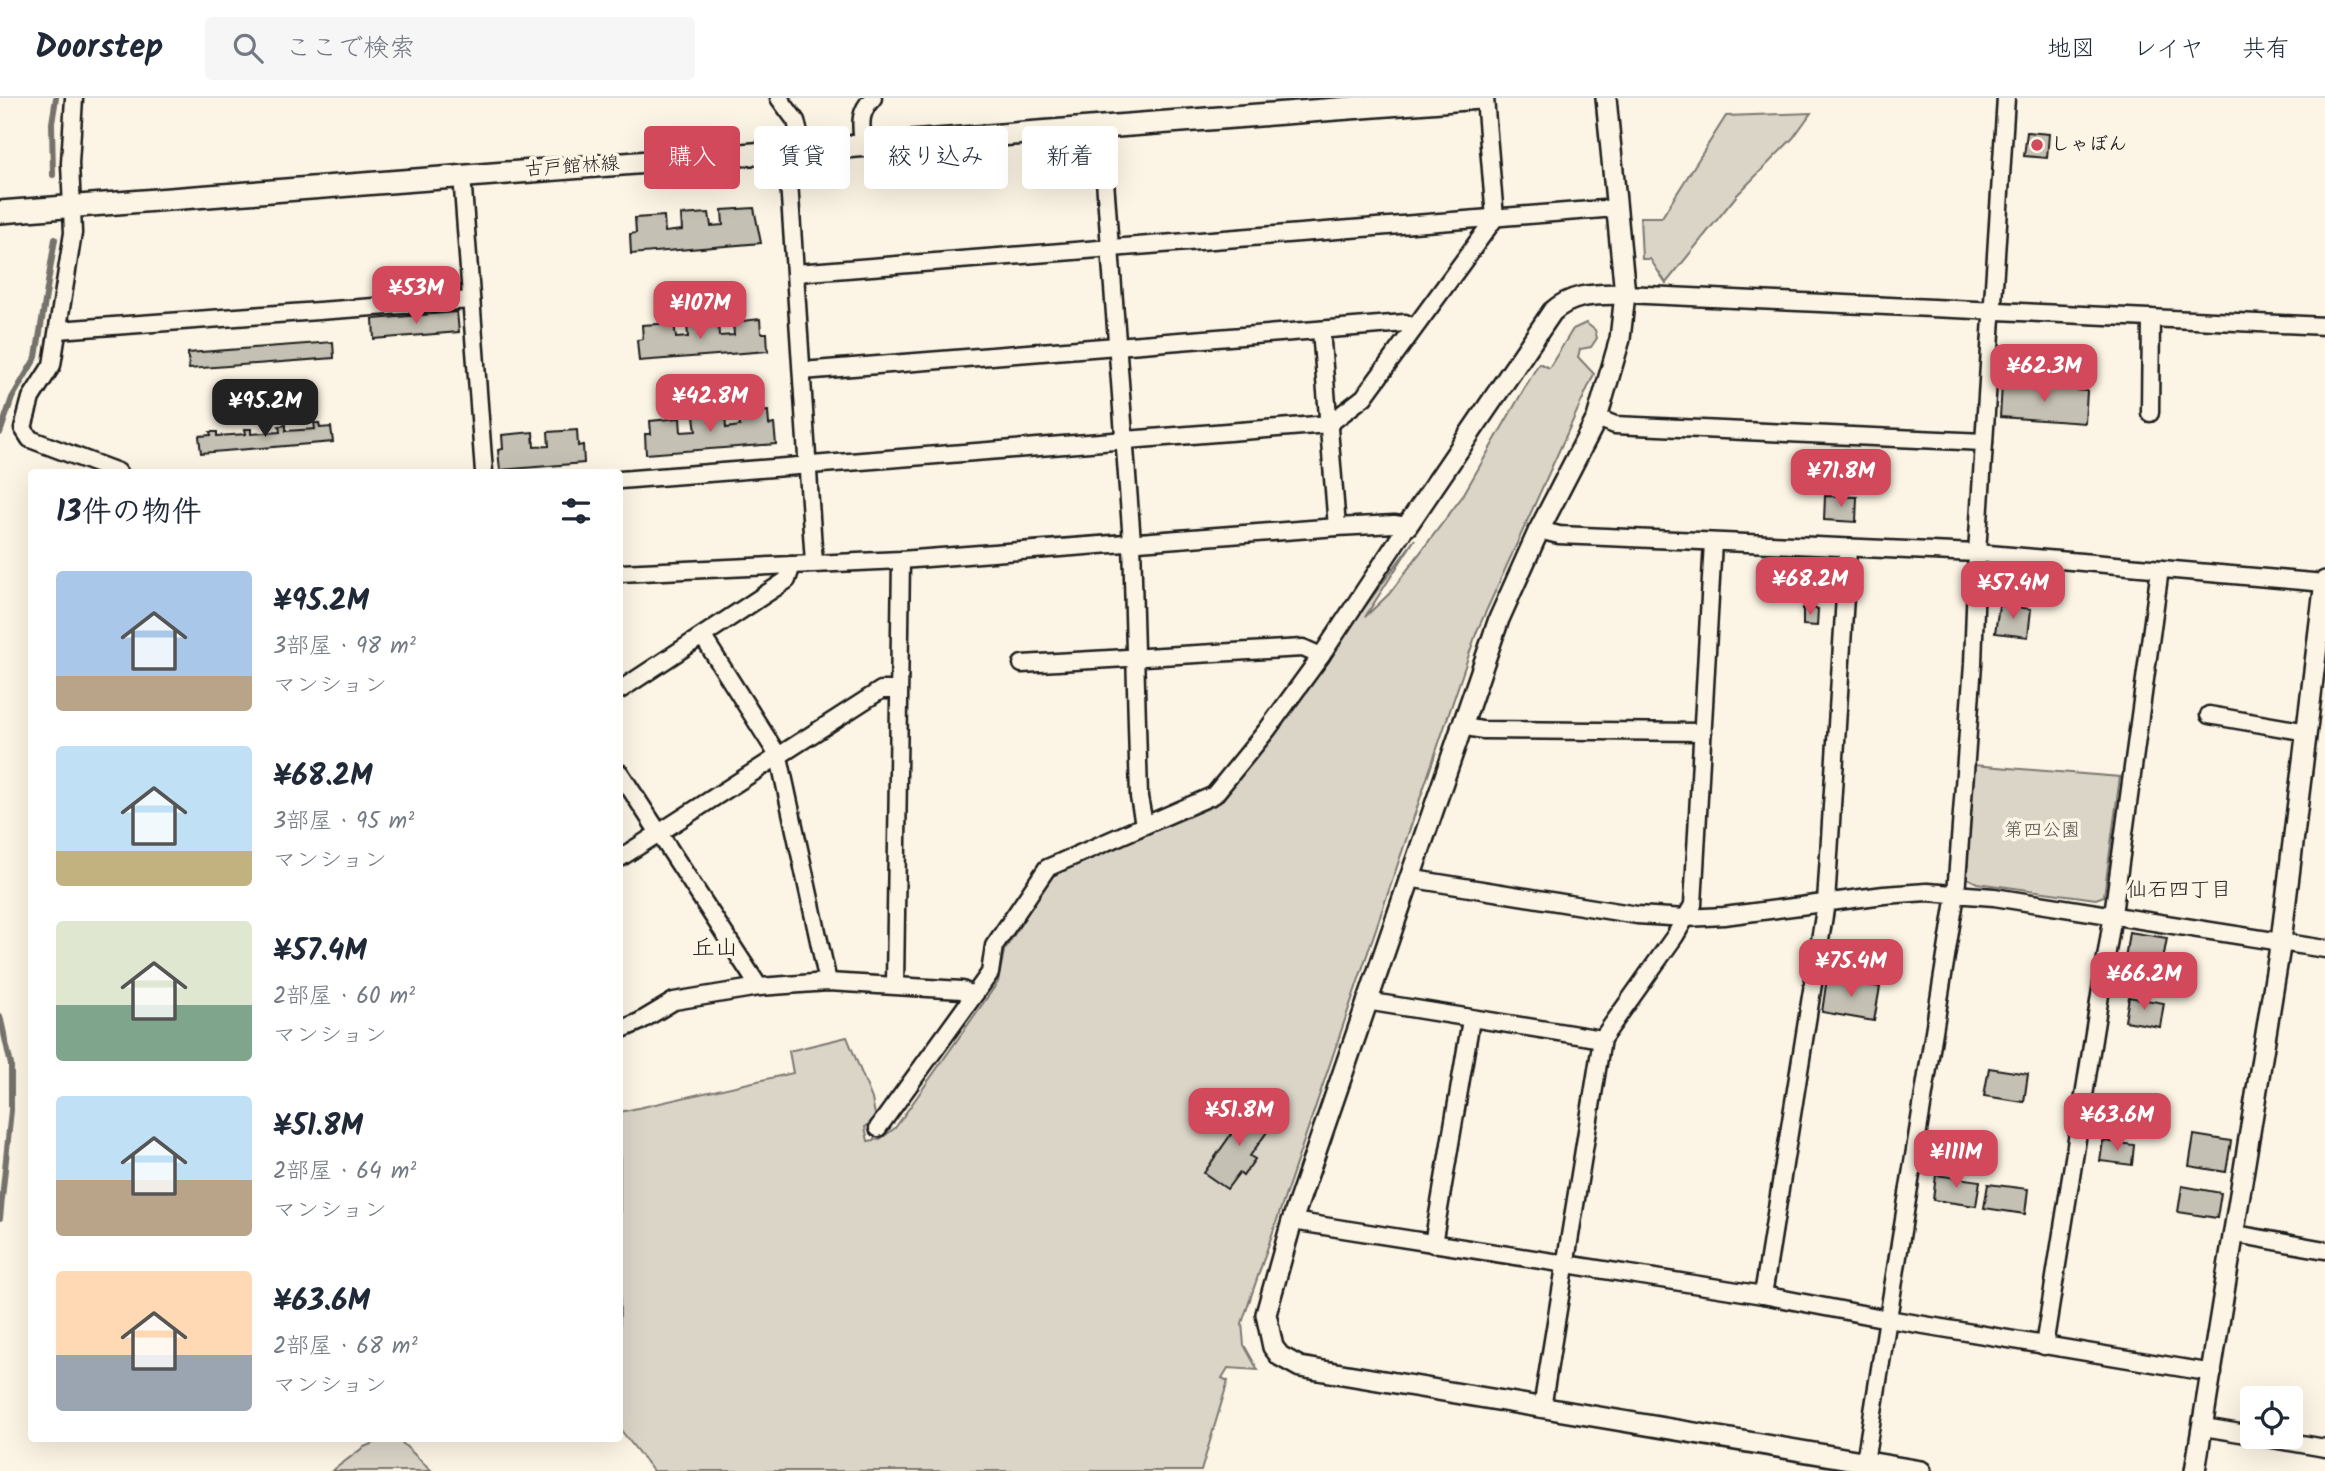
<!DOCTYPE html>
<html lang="ja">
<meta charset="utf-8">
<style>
:root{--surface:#fff;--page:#f6f6f7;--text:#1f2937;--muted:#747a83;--line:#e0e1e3;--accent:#d1495b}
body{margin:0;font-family:Kalam,"Klee One",sans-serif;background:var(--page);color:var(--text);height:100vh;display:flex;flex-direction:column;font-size:26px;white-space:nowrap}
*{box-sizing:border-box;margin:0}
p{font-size:23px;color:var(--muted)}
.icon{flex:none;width:38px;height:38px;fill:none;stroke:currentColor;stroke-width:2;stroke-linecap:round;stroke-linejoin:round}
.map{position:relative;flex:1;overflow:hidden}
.sheet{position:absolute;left:28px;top:371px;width:595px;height:973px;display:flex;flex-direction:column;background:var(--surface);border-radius:7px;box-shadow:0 7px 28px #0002}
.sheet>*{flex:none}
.guide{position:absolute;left:644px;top:28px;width:665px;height:63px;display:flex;gap:14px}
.fabs{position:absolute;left:2240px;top:1288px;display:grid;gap:14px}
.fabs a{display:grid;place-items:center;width:63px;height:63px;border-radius:7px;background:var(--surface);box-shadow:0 7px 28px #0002;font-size:35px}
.price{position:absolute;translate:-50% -60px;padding:0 16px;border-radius:14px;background:var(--accent);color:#fff;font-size:23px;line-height:46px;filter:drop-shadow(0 2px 4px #0008)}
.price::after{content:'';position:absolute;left:50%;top:42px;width:21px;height:16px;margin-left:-10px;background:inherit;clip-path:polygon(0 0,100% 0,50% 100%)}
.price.current{background:#222;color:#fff}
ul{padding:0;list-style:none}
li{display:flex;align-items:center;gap:21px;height:175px;padding:0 28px}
li span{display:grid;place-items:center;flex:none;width:196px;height:140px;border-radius:7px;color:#555}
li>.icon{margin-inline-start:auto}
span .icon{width:84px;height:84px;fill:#fffc;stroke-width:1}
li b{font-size:30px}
h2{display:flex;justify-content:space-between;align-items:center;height:84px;padding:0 28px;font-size:30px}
.chip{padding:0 24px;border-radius:7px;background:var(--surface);box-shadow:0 7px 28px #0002;font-size:24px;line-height:63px}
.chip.current{background:var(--accent);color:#fff}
header{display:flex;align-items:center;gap:42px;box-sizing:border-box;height:98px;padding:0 35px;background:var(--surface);border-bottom:2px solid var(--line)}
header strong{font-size:33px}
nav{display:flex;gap:38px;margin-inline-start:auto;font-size:24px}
.search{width:490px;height:63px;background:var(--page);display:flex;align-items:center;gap:18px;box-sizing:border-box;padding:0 24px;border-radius:7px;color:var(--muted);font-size:26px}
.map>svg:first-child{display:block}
.green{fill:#dbd5c8;stroke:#7c7872;stroke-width:2}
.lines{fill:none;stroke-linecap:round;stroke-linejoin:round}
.stream{stroke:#75726c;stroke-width:6}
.building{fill:#c4c0b3;stroke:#1c1c1c;stroke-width:2}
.minor-casing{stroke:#1c1c1c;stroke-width:21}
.tertiary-casing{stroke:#1c1c1c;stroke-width:24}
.secondary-casing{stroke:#1c1c1c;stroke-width:26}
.minor{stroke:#fcf5e5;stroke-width:16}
.tertiary{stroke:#fcf5e5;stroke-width:19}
.secondary{stroke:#fcf5e5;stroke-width:21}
.poi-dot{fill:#d1495b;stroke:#fcf5e5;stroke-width:2.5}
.labels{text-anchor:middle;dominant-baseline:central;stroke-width:7;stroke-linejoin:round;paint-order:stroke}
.poi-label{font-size:19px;font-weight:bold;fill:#1c1c1c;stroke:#fcf5e5;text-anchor:start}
.street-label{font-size:19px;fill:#1c1c1c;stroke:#fcf5e5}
.park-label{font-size:19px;fill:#555450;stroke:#fcf5e5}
.neighbourhood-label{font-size:21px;fill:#1c1c1c;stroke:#fcf5e5}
.quarter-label{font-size:23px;fill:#1c1c1c;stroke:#fcf5e5}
</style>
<header>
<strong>Doorstep</strong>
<div class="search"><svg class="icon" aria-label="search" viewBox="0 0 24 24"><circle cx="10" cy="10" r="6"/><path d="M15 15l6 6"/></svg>ここで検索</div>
<nav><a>地図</a><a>レイヤ</a><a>共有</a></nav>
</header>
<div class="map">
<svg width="2325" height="1373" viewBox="0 0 2325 1373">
<rect width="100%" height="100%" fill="#fcf5e5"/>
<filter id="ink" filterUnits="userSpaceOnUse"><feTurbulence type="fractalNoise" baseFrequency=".0143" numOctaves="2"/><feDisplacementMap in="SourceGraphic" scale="14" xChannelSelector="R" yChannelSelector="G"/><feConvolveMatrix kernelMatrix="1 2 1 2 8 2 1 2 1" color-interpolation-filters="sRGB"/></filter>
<g filter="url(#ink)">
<g class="green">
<polygon points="1811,15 1793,40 1737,97 1666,185 1650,161 1642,161 1640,119 1662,119 1726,18"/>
<polygon points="1586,225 1595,232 1597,240 1591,249 1580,251 1578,259 1594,276 1477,533 1242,1225 1244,1247 1258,1272 1228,1270 1222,1280 1228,1283 1201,1373 653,1373 620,1331 620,1014 793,975 789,953 847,939 872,1001 876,1022 865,1029 868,1043 880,1041 895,1030 998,884 1004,853 1049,781 1058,774 1214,708 1224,700 1415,441 1365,519 1389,496 1462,399 1539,265 1549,270 1573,231"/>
<polygon points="1973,667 2120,679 2104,798 2096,801 1977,785 1967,780"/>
<polygon points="386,1340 398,1341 432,1373 332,1373 364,1349"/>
</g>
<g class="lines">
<g class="stream">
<polyline points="53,77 52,25 56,0"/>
<polyline points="0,335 12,300 36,259 55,141"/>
<polyline points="0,918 11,967 11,1012 0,1120"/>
</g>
</g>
<g class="building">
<polygon points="2027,34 2049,36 2047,60 2024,58"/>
<polygon points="754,110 761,145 631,156 630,136 636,135 635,120 664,118 665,134 682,132 681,117 709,115 711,128 723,127 722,112"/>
<polygon points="457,214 459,234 374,241 373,221"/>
<polygon points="760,221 761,235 767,235 768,253 639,263 637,242 643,241 642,227 674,225 676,240 688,239 687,225 718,223 719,238 734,237 733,224"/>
<polygon points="333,244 334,260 189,271 188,255"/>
<polygon points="2002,287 2087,293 2085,325 2000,319"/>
<polygon points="768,313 769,327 774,326 776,346 646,356 645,336 651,336 650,323 680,320 681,334 696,333 694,318 725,316 726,330 740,328 739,315"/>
<polygon points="314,325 319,325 320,330 331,329 333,344 201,355 199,338 211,337 210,334 217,334 217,338 246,336 245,331 251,331 251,336 280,334 279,328 286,327 286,333 315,331"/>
<polygon points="577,332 578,348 583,347 584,365 500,372 498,352 503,351 502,337 533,334 534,349 549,348 548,334"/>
<polygon points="1825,398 1857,399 1856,424 1824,422"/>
<polygon points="1792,456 1826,457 1825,464 1833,464 1833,491 1791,490"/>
<polygon points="1999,507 2031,511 2028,539 1995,535"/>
<polygon points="1803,510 1818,511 1817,528 1803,527"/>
<polygon points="2129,834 2167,840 2162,867 2125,861"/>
<polygon points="1827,880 1880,889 1874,923 1822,914"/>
<polygon points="2129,899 2164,905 2160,929 2125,923"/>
<polygon points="1989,970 2028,976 2024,1004 1984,998"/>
<polygon points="2113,999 2144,1004 2141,1024 2110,1020"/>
<polygon points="1251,1008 1274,1024 1250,1058 1255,1061 1243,1078 1239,1075 1227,1091 1204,1075"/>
<polygon points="2194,1037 2231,1043 2226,1074 2189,1068"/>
<polygon points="2103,1043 2134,1047 2132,1067 2100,1063"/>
<polygon points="1936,1077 1980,1083 1976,1108 1933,1102"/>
<polygon points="1988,1086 2028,1091 2025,1116 1984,1110"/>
<polygon points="2182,1088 2221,1095 2217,1120 2178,1114"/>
</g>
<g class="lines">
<g class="minor-casing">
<g id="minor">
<polyline points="74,0 70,65 73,135 52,267 31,300 23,330 30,341 118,374"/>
<polyline points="779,0 796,23 803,51"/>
<polyline points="1101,29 1132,444 1139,699 1144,726"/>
<path d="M 863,47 C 861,27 858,15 873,0"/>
<polyline points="787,53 814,465"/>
<polyline points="462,77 484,374"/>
<polyline points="796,175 1616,110"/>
<polyline points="1625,196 2325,228"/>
<polyline points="58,232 471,202"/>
<polyline points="1321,232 1337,429"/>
<polyline points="802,273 1405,225 1414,230"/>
<polyline points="2150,315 2151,220"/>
<polyline points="1597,320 1615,327 1984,344"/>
<polyline points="620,382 1329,326 1364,299 1495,120 1485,0"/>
<polyline points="1539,432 1559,437 1977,455 2325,485"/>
<polyline points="620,475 901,462 1337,429 1394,426 1407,428 1321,558 1267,632 1214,697 1047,770 994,848 990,875 878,1030"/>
<polyline points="703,539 779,659 828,884"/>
<polyline points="1022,566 1303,550 1321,558"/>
<polyline points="620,592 787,482 792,467"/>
<polyline points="2209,617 2307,634"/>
<polyline points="1460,628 1482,632 1703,634"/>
<polyline points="620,675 759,889"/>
<polyline points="620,760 881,592 897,592"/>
<polyline points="1408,780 1637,817 1686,820 1724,818 1884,797 1927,794 1994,799 2325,851"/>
<polyline points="895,887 901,462"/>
<polyline points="1366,903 1602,941"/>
<polyline points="620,932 639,924 674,903 759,889 828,884 962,892 972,897"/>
<polyline points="1292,1123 1763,1197 1888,1221 2213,1275"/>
<polyline points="2236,1136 2325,1152"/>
<polyline points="1433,1146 1471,922"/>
<polyline points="1763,1197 1826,805 1848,450"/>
<polyline points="2044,1248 2113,816 2160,471"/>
<polyline points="1542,1310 1602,941 1675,838 1693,807 1713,444"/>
<polyline points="2204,1329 2252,1337"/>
<polyline points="2261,1339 2325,1350"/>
<polyline points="1865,1364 1956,796 1973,566 1977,455 2006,0"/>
</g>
</g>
<g class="tertiary-casing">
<g id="tertiary">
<polyline points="1606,0 1625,196 1620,241 1597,320 1539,432 1499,521 1292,1123 1266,1216 1273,1249 1280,1258 1300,1269 1921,1373"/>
<path d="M 1407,428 L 1552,214 C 1574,194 1597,197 1625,196"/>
<polyline points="2195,1373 2281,843 2325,483"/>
</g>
</g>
<g class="secondary-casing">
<polyline id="secondary" points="0,114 1480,0"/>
</g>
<use href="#minor" class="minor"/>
<use href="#tertiary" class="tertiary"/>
<use href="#secondary" class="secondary"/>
</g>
</g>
<circle class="poi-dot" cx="2037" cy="47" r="7"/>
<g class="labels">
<g class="poi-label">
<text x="2051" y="47">しゃぼん</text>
</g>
<g class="street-label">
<text transform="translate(572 69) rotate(-4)">古戸館林線</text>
</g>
<g class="park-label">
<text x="2042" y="733">第四公園</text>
</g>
<g class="neighbourhood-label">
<text x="2179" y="792">仙石四丁目</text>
</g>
<g class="quarter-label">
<text x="715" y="851">丘山</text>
</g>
</g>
</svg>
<div class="fabs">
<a><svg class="icon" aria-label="locate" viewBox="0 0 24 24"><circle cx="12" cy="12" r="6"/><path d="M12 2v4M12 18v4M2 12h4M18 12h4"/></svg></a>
</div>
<b class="price" style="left:416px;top:228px">¥53M</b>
<b class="price" style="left:700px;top:243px">¥107M</b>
<b class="price" style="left:2044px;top:306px">¥62.3M</b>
<b class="price" style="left:710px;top:336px">¥42.8M</b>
<b class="price current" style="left:265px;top:341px">¥95.2M</b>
<b class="price" style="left:1841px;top:411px">¥71.8M</b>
<b class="price" style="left:1810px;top:519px">¥68.2M</b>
<b class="price" style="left:2013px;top:523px">¥57.4M</b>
<b class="price" style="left:1851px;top:901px">¥75.4M</b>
<b class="price" style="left:2144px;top:914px">¥66.2M</b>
<b class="price" style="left:1239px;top:1050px">¥51.8M</b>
<b class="price" style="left:2117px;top:1055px">¥63.6M</b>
<b class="price" style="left:1956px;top:1092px">¥111M</b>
<div class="guide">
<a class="chip current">購入</a>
<a class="chip">賃貸</a>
<a class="chip">絞り込み</a>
<a class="chip">新着</a>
</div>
<section class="sheet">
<h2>13件の物件<svg class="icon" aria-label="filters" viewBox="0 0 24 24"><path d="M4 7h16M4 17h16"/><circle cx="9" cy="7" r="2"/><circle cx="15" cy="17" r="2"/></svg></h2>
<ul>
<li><span style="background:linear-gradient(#a9c7e8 75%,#b9a48a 0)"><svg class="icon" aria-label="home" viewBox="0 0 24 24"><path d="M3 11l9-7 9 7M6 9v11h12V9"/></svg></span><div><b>¥95.2M</b><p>3部屋 · 98 m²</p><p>マンション</p></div></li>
<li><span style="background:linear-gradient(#bfe0f5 75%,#c2b280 0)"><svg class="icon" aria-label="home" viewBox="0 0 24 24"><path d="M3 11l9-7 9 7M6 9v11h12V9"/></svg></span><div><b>¥68.2M</b><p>3部屋 · 95 m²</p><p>マンション</p></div></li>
<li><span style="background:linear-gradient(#dfe7d0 60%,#7fa58c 0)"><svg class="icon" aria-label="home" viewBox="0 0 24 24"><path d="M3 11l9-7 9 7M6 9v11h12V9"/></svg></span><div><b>¥57.4M</b><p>2部屋 · 60 m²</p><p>マンション</p></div></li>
<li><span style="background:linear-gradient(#bfe0f5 60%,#b9a48a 0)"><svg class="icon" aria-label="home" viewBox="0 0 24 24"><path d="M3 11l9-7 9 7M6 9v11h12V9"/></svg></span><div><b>¥51.8M</b><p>2部屋 · 64 m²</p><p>マンション</p></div></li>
<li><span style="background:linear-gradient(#ffd9b3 60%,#9aa5b1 0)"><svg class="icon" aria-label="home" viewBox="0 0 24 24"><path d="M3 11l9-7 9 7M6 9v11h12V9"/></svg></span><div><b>¥63.6M</b><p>2部屋 · 68 m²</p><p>マンション</p></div></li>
</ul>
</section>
</div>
